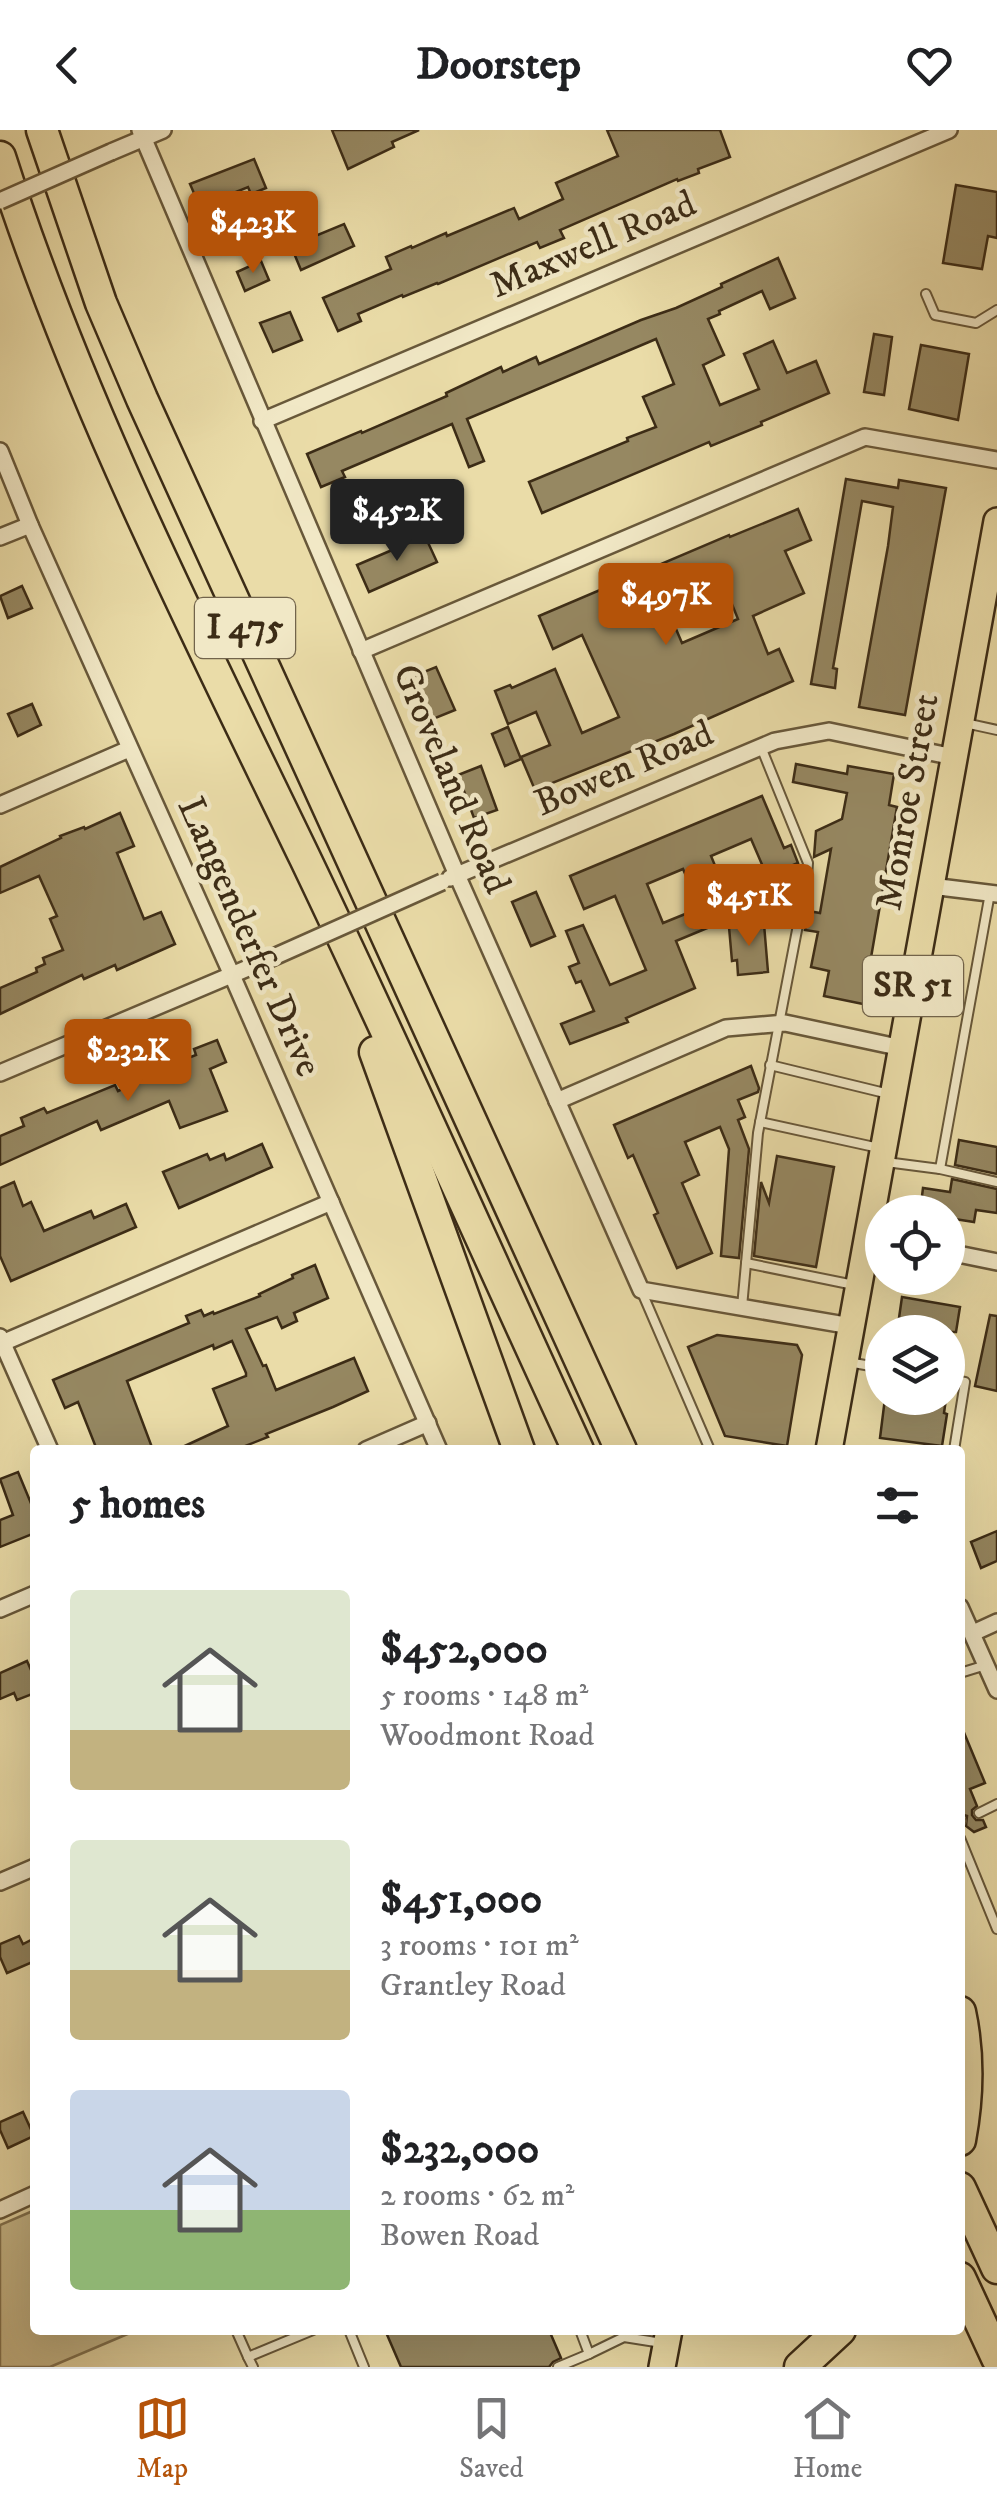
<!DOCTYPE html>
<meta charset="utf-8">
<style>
:root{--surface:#fff;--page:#f2f2f2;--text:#202124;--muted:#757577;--line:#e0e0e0;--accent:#b45309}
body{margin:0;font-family:"IM FELL DW Pica",serif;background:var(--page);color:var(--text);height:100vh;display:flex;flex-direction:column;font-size:38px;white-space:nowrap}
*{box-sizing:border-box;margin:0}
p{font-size:32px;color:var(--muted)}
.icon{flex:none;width:55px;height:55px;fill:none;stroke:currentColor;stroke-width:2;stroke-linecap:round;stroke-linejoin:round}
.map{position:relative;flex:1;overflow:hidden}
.sheet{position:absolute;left:30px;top:1315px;width:935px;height:890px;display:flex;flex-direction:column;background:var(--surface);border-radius:10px;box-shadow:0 10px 40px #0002}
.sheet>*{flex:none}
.fabs{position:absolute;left:865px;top:1065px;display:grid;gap:20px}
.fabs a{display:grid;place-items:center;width:100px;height:100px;border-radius:50%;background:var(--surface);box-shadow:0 10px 40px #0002;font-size:50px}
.price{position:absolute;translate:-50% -85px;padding:0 22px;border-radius:10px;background:var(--accent);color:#fff;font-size:32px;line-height:65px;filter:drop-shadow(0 2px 5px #0008)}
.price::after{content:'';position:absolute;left:50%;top:60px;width:30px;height:22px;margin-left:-15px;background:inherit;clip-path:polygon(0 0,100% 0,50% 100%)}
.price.on{background:#222;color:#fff}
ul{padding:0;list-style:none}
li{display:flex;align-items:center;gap:30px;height:250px;padding:0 40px}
li span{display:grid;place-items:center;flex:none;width:280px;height:200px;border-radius:10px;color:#555}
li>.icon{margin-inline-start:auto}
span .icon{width:120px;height:120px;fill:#fffc;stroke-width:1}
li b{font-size:42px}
h2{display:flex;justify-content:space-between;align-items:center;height:120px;padding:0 40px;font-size:42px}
header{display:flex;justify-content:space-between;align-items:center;height:130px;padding:0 40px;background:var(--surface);font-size:45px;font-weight:700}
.dock{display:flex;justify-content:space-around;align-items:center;height:140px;border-top:2px solid var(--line);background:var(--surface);font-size:28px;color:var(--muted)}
.dock a{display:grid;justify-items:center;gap:5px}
.dock .on{color:var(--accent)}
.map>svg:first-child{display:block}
.green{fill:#ccbe8f;stroke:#847552;stroke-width:2.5}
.building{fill:#968862;stroke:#3c2c16;stroke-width:2.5;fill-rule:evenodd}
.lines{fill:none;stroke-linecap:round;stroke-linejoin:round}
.service-casing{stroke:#68583a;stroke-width:12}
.minor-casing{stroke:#68583a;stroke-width:20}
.primary-casing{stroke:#3c2c16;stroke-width:30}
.motorway-casing{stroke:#3c2c16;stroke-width:35}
.service{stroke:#f1e8c6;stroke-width:8}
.minor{stroke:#f1e8c6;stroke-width:15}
.primary{stroke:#eadca8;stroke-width:25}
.motorway{stroke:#eadca8;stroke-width:30}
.minor-bridge-casing{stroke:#68583a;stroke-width:20;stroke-linecap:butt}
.minor-bridge{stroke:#f1e8c6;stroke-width:15}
.labels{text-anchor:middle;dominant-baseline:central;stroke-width:9;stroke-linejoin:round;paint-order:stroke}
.shield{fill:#f1e8c6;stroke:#72644b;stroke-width:2.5}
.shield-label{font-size:35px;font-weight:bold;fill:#3c2c16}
.street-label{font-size:38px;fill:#3c2c16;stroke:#f1e8c6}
</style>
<header><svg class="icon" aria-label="back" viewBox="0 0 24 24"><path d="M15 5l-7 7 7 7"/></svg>Doorstep<svg class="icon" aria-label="heart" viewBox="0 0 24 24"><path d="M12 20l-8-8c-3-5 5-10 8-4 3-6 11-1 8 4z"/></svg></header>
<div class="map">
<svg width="997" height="2237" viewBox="0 0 997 2237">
<rect width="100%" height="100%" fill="#eadca8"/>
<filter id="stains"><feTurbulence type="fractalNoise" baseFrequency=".002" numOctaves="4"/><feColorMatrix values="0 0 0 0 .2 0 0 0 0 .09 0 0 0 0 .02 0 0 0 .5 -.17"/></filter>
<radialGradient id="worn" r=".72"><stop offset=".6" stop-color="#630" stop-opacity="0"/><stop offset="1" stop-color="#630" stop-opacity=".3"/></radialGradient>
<polygon class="green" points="35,2080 35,2200 137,2200 50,2237 0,2237 0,2095"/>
<g class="building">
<polygon points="332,0 419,0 392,12 394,17 348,39"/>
<polygon points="607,0 720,0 730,27 698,39 699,43 678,51 677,49 560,100 564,108 540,118 537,112 438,154 437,153 403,167 402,165 358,184 361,191 338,201 323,168 391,139 386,127 411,116 412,118 446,103 447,106 514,78 519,89 563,69 556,53 618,26"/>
<polygon points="254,29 266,58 251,64 248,57 216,70 219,77 203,84 190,54"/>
<polygon points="956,55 997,62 997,108 988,106 982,139 943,133"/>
<polygon points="344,94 354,116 301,140 291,116"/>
<polygon points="778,128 795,168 770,179 762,161 719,181 720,184 708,189 724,225 703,235 720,275 759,259 744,224 773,211 787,243 816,231 829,263 761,292 762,295 711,316 709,312 542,383 529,352 628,311 627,308 656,297 643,267 674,254 656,209 467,289 484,331 469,337 452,294 342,341 345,347 321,357 307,324 361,301 362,303 447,266 446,263 501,237 503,242 536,227 539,234 641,190 676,178 722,157 721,154"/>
<polygon points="261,131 269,150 245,161 237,142"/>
<polygon points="290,182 302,210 273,222 260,193"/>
<polygon points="874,204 892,207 884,265 864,262"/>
<polygon points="921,215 969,224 958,290 909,279"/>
<polygon points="846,349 898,358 899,350 946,358 905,585 859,577 888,416 893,377 862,371 833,538 837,539 835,558 811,554"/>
<path d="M 798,379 L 811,410 L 785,421 L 804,463 L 753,486 L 768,524 L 779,519 L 793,551 L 674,604 L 535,660 L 521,627 L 550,615 L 536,582 L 508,594 L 495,561 L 510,555 L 512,558 L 555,539 L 582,603 L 619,587 L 582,505 L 553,519 L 539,486 L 729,405 L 730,407 ZM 721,447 L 738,489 L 682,513 L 664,471 Z"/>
<polygon points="425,406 437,432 369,462 357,435"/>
<polygon points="22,456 32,478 8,488 0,466"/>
<polygon points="436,537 455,580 433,589 414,546"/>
<polygon points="32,574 41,595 18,606 8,584"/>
<polygon points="508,597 521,629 505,636 492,604"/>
<polygon points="796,634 847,644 848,636 894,644 889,675 897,677 863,874 824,866 829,841 811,837 818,802 805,800 808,781 820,783 831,719 814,727 816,701 842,689 847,663 793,652"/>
<polygon points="481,636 497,680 474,688 458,645"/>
<path d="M 762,666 L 784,718 L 791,715 L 798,733 L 767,746 L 751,709 L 711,726 L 736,786 L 676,811 L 695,858 L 626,888 L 628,892 L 570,914 L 561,894 L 594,881 L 581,851 L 576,853 L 569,837 L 579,833 L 566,801 L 583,795 L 610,855 L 646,840 L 615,766 L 584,779 L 570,746 ZM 683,739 L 700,778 L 663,793 L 647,754 Z"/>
<polygon points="120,683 134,716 117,723 144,789 161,782 175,814 117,840 115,835 84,849 82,845 0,884 0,858 37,842 36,838 45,834 43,828 63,820 50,789 57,786 39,746 0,763 0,737 61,708 60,706 84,697 85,699"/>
<polygon points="536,762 555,806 531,816 512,772"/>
<polygon points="764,794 768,842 738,845 737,830 732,831 729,797"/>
<polygon points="217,910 226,932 210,939 227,981 180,998 169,971 101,1000 97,991 0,1035 0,1006 24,996 21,988 44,978 47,983 115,955 118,961 163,941 162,938 196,925 194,919"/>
<polygon points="751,936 759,958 758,962 738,970 745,987 738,990 749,1019 739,1128 721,1126 729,1019 720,997 685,1012 699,1045 682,1053 712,1123 677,1138 654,1085 658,1083 633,1025 628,1028 614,995"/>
<polygon points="959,1010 997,1017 997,1044 955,1035"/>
<polygon points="262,1014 272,1037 179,1078 163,1042 207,1024 210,1030 224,1024 226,1030"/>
<polygon points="777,1026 834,1037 816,1137 754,1126 761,1052 769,1073"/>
<polygon points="952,1049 997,1059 997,1083 976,1080 974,1092 948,1088 948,1082 920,1082 923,1058 950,1062"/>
<polygon points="14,1052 23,1076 31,1072 44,1101 91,1081 94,1088 126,1074 136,1097 11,1151 0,1126 0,1058"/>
<polygon points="315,1135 328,1168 294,1183 297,1191 282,1198 277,1187 246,1199 263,1236 266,1235 276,1260 354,1228 368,1261 333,1277 266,1304 268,1307 235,1320 176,1320 228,1296 213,1259 246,1246 246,1243 232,1211 214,1219 213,1215 127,1251 153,1320 97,1320 78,1272 65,1278 53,1250 189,1193 186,1186 201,1180 204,1186 213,1182 214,1184 260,1166 259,1164 293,1148 292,1145"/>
<polygon points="902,1167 960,1177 956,1202 897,1202"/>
<polygon points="990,1185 997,1186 997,1261 975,1256"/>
<polygon points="717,1205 797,1215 802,1225 787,1316 725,1306 688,1217"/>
<polygon points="885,1268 946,1269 944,1283 947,1284 942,1316 880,1308"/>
<polygon points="18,1342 35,1383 35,1403 0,1417 0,1390 13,1385 0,1349"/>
<polygon points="997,1401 997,1431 981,1438 971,1412"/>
<polygon points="27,1531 35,1549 35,1563 17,1570 14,1563 0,1569 0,1543"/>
<polygon points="960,1593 985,1653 970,1659 977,1676 972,1680 972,1685 976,1690 983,1690 986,1697 974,1702 966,1696 967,1686 960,1684"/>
<polygon points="19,1806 23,1814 35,1808 35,1831 7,1843 0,1827 0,1814"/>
<polygon points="23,1982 34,2006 8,2018 0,2000 0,1992"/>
<polygon points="385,2200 549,2200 561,2228 553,2232 549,2237 401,2237"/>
</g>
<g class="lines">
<g class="service-casing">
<g id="service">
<polyline points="926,164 935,185 976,193 997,180"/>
<polyline points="965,593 997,600"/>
<polyline points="770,935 889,964"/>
<polyline points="760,992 879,1018"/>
<polyline points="886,1032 940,1039 990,763"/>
<polyline points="940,1039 997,1052"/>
<polyline points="746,1133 854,1155"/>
<polyline points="641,1160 710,1320"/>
<polyline points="742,1177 758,1003 807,748 808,733 761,617"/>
<polyline points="848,1232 882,1238"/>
<polyline points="948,1249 965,1252 954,1320"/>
<polyline points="960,1543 986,1535"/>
<polyline points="979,1683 997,1674"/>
<polyline points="960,1692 961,1691"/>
<polyline points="960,1708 997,1799"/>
<polyline points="236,2200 248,2227"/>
<polyline points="349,2200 364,2237"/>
<polyline points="580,2200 589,2224 624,2207 662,2213"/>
<polyline points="253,2237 248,2227 313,2200"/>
<polyline points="558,2237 589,2224"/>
</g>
</g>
<g class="minor-casing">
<g id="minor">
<polyline points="140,0 457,745 641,1160 851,1196"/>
<polyline points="111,22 163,0"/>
<polyline points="262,291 949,0"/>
<polyline points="0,321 30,395 231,843 439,1320"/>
<polyline points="0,407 30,395"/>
<polyline points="361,521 865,307 997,330"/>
<polyline points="0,675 129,619"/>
<polyline points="450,748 775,611 829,601 954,627"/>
<polyline points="931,756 997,764"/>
<polyline points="0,943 267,830"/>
<polyline points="557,971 726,898 785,893 902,918"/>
<polyline points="948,1122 997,1132"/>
<polyline points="0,1207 50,1320"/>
<polyline points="0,1214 331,1072"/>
<polyline points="366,1320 428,1293"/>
<polyline points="960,1477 997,1560"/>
<polyline points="0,1479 35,1464"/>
<polyline points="973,1503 997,1492"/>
<polyline points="0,1752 35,1737"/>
<polyline points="0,2080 35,2064"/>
</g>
</g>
<g class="primary-casing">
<g id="primary">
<polyline points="829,1320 997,391"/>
<polyline points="662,2237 669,2200"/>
</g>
</g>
<g class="motorway-casing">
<g id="motorway">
<polyline points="42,0 101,173 142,269 621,1320"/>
<path d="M 0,27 C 78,271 194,498 305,728 C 399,924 487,1123 578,1320"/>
<polyline points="375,922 519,1320"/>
<path d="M 960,1882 C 969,1924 968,1967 960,2010"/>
<polyline points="960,2058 997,2138"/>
<polyline points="960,2148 997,2228"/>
<polyline points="800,2237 840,2200"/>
</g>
</g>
<use href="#service" class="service"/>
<use href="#minor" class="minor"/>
<use href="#primary" class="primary"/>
<use href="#motorway" class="motorway"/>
<g class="minor-bridge-casing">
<g id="minor-bridge">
<polyline points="0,71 111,22"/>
<polyline points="267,830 442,752"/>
</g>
</g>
<use href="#minor-bridge" class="minor-bridge"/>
</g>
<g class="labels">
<g class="shield">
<rect x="195" y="468" width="100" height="60" rx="8"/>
<rect x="863" y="826" width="100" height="60" rx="8"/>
</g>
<g class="shield-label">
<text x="245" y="498">I 475</text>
<text x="913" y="856">SR 51</text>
</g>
<g class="street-label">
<text transform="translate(593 115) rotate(-23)">Maxwell Road</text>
<text transform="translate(624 639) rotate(-23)">Bowen Road</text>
<text transform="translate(451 649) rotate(67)">Groveland Road</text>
<text transform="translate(908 672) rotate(-80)">Monroe Street</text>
<text transform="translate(249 807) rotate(66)">Langenderfer Drive</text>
</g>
</g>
<rect width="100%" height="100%" filter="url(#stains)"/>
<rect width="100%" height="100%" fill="url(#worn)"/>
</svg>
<div class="fabs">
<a><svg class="icon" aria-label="locate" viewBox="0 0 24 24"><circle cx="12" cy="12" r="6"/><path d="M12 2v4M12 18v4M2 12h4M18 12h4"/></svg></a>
<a><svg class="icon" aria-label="layers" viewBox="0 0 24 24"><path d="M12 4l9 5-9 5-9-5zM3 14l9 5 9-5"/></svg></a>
</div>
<b class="price" style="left:253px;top:146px">$423K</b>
<b class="price on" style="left:397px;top:434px">$452K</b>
<b class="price" style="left:666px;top:518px">$497K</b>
<b class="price" style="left:749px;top:819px">$451K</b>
<b class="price" style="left:128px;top:974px">$232K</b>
<section class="sheet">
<h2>5 homes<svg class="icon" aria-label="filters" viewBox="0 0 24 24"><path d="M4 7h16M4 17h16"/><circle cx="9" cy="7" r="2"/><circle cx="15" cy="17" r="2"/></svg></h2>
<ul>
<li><span style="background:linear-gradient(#dfe7d0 70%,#c2b280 0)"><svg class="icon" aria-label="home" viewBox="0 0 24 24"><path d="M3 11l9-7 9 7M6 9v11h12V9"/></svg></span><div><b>$452,000</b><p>5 rooms · 148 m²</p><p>Woodmont Road</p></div></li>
<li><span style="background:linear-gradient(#dfe7d0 65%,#c2b280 0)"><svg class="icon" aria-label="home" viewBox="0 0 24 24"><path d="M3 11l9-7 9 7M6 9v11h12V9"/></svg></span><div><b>$451,000</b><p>3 rooms · 101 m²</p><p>Grantley Road</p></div></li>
<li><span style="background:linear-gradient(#c9d6e8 60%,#8fb573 0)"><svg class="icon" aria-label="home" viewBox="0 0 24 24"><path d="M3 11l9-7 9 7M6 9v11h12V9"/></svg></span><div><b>$232,000</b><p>2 rooms · 62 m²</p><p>Bowen Road</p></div></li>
</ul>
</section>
</div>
<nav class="dock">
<a class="on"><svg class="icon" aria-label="map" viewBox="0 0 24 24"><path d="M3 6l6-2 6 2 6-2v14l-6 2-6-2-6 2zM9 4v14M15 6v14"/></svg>Map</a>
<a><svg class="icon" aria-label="saved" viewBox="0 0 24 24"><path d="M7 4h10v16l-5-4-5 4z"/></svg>Saved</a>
<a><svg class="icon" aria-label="home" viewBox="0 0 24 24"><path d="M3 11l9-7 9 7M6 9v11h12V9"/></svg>Home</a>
</nav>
